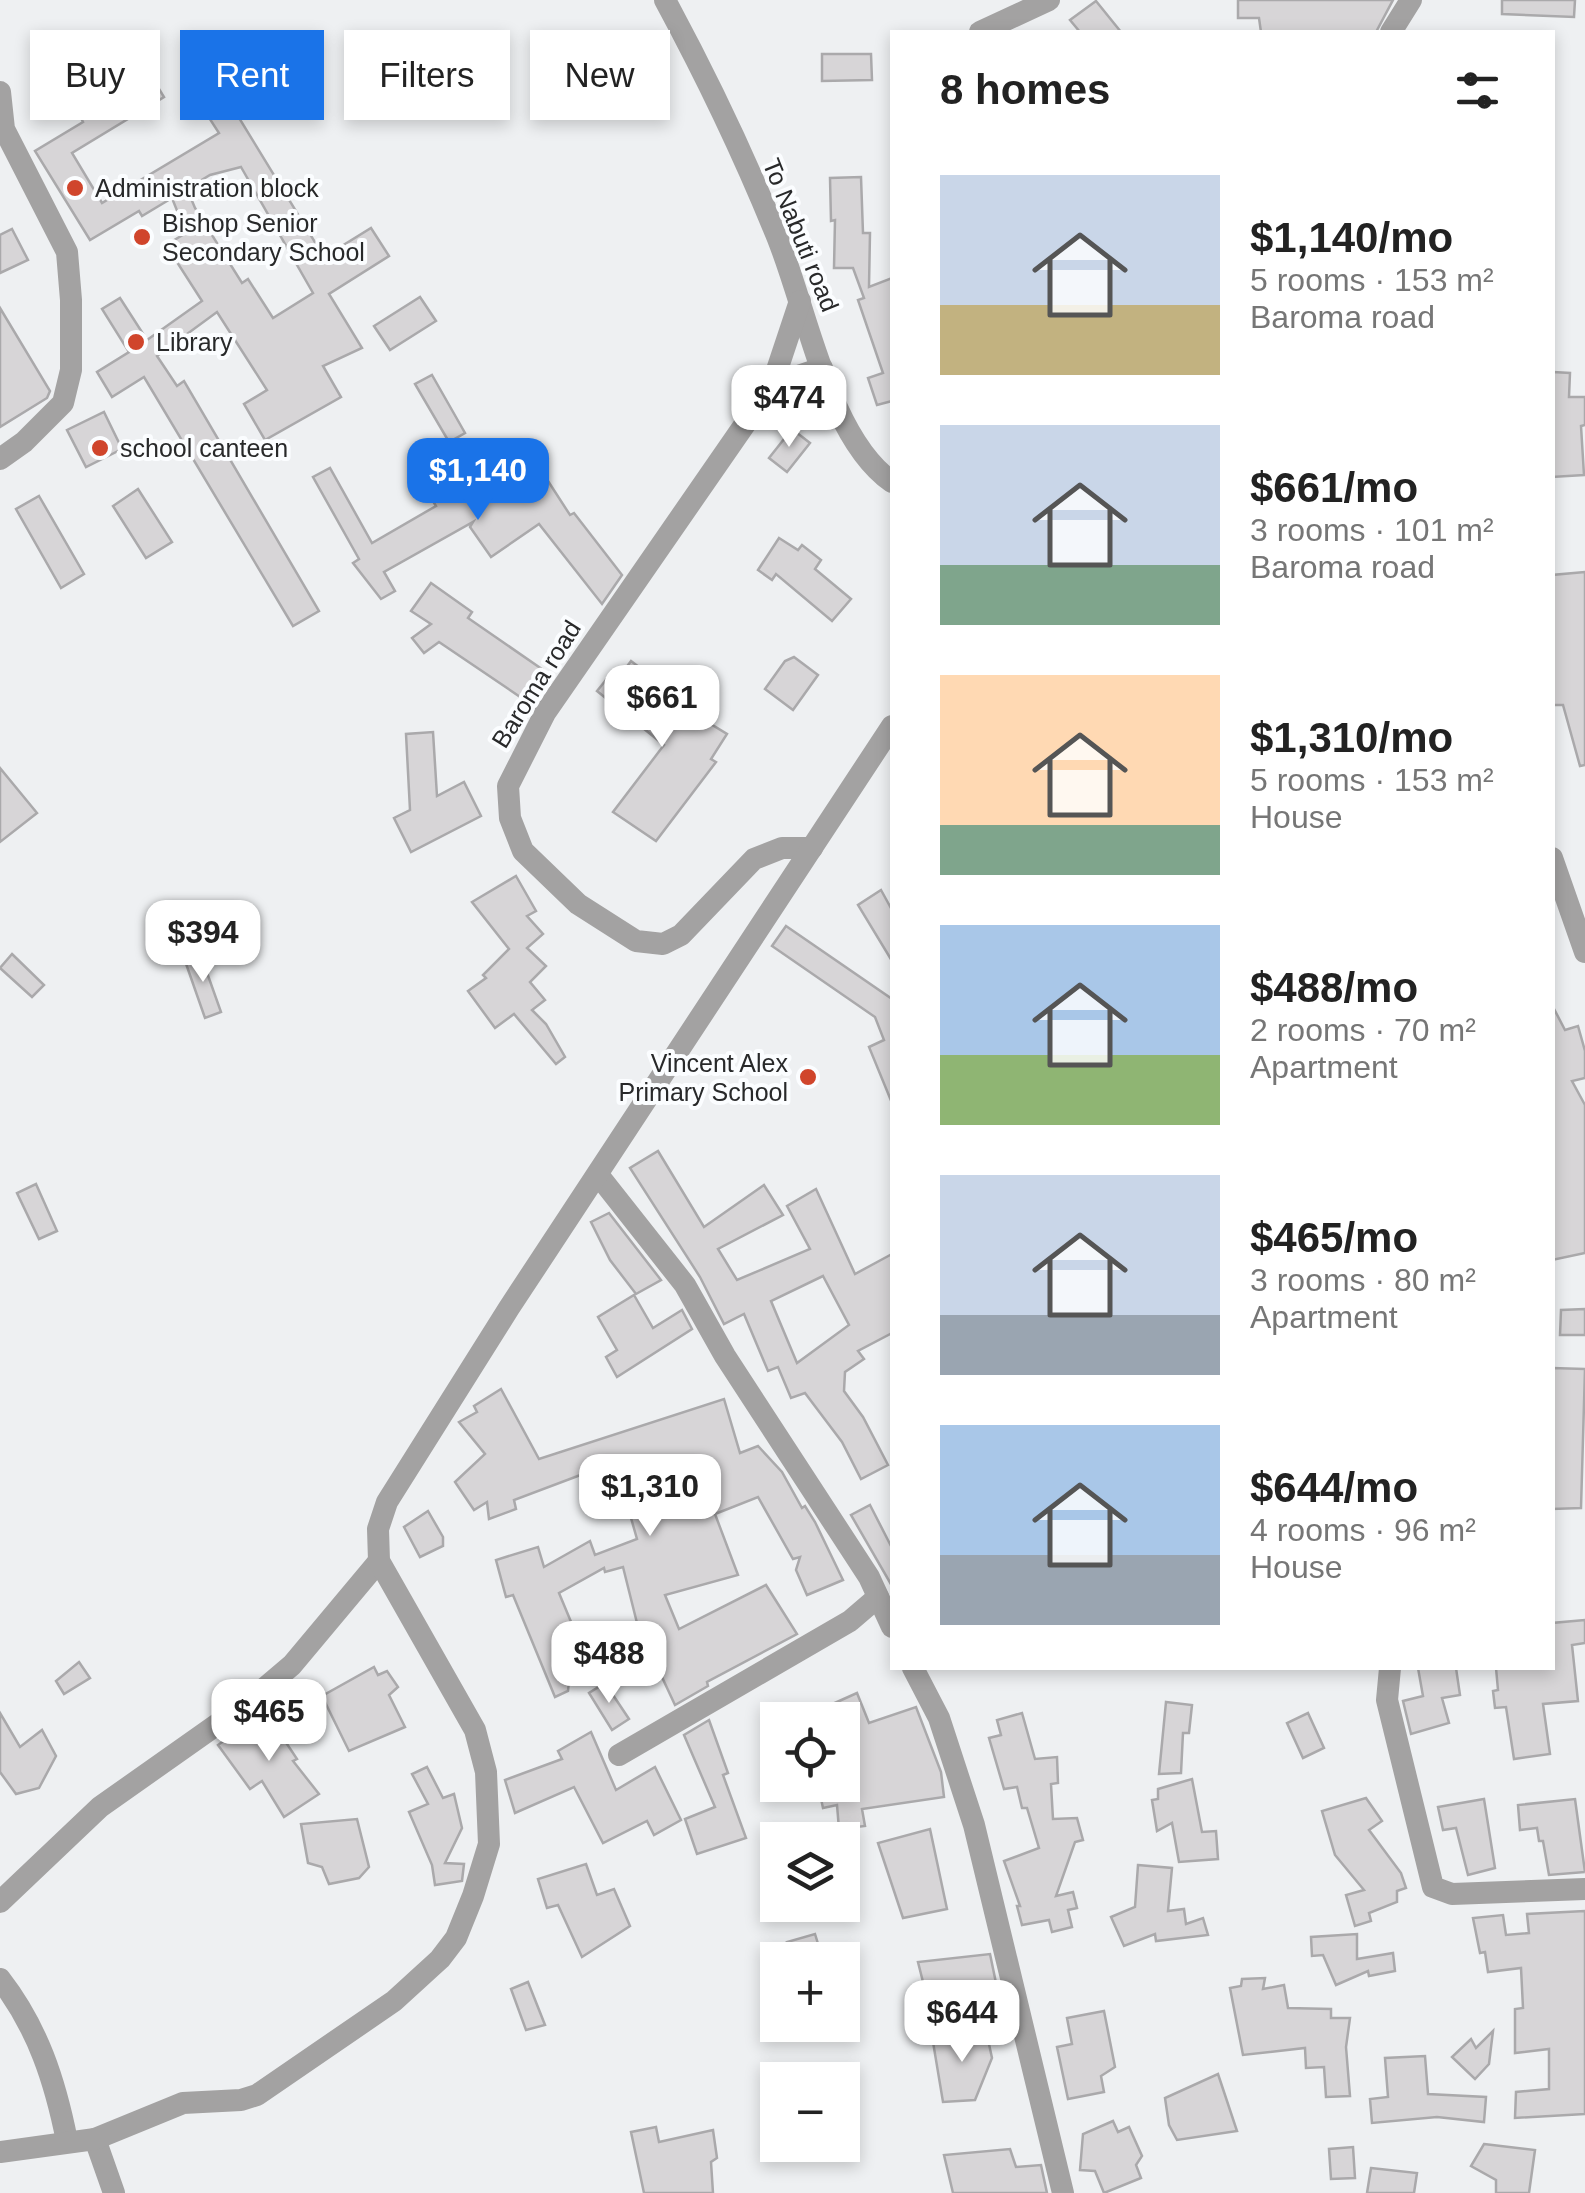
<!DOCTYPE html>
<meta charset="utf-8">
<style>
:root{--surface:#fff;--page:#f2f2f2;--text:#222;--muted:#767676;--accent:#1a73e8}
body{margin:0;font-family:Helvetica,sans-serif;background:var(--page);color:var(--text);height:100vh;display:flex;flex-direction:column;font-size:38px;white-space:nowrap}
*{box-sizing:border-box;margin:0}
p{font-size:32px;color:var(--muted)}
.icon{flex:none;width:55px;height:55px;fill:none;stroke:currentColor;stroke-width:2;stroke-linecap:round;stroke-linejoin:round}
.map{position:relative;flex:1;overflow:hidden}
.side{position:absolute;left:890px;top:30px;width:665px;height:1640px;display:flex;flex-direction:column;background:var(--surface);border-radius:0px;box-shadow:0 5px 15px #0003}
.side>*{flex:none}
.banner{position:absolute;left:30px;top:30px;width:710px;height:90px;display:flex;gap:20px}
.controls{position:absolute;left:760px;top:1702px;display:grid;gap:20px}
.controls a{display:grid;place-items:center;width:100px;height:100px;border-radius:0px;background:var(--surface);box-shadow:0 5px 15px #0003;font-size:50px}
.price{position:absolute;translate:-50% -85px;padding:0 22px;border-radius:20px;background:#fff;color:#222;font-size:32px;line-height:65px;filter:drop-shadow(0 2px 5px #0008)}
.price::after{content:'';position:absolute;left:50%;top:60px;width:30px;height:22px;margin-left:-15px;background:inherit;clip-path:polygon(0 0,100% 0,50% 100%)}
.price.selected{background:var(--accent);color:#fff}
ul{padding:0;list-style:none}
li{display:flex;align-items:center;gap:30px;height:250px;padding:0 50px}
li span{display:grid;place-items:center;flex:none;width:280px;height:200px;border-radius:0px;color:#555}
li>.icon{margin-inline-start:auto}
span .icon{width:120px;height:120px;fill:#fffc;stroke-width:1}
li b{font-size:42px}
h2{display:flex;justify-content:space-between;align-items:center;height:120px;padding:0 50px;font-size:42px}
.pill{padding:0 35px;border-radius:0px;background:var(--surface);box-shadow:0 5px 15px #0003;font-size:35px;line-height:90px}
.pill.selected{background:var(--accent);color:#fff}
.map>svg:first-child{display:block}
.building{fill:#d7d5d7;stroke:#aaa9ab;stroke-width:2.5;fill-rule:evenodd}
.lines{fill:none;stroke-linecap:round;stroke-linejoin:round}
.minor{stroke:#a3a2a2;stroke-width:22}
.poi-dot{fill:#d0452c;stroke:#fbfdff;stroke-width:4}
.labels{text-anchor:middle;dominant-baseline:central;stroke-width:8;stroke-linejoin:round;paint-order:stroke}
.poi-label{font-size:25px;fill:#28292a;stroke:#fbfdff;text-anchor:start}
.street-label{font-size:25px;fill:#28292a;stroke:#fbfdff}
</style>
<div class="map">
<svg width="1585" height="2193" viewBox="0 0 1585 2193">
<rect width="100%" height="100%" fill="#eef0f2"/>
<g class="building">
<polygon points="1238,0 1393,0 1376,32 1261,32 1259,18 1238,18"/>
<polygon points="1502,0 1575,0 1574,17 1502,14"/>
<polygon points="1096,1 1121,32 1080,32 1070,20"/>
<polygon points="822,54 871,54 872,80 822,81"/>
<path d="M 208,67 L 324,257 L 371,228 L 389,256 L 329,294 L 362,348 L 323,366 L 341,397 L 265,440 L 244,404 L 267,390 L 217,312 L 157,356 L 177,386 L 184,381 L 319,611 L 293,626 L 144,377 L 112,397 L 97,372 L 129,352 L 102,309 L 120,298 L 147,340 L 202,301 L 166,245 L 186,233 L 172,198 L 142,216 L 139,211 L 90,240 L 35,151 L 83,122 L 80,116 L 150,74 L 164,97 L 72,153 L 102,203 L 219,133 L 186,82 ZM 241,167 L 313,293 L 273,318 L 248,279 L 242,283 L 195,208 L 187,189 L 210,175 Z"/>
<polygon points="861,177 863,233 870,233 869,287 892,278 892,401 877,405 868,378 883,373 858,300 864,298 853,268 834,268 835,220 831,221 830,178"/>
<polygon points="12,229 28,260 0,273 0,235"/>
<polygon points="420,297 436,321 390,350 374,326"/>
<polygon points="0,308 50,391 47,398 0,427"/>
<polygon points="1553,372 1570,373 1569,397 1585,397 1585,425 1581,426 1584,475 1552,477"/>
<polygon points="432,375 465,433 449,442 415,384"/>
<polygon points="104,412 122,449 86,467 67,430"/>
<polygon points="792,429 810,443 787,472 769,458"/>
<polygon points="528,450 570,515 574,513 622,575 602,604 539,524 491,557 470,527 473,522 384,572 395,591 381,599 353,563 359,559 313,477 330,468 372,543 436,506 428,493 471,469 476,478 498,465 500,469"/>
<polygon points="138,489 172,542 146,558 113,506"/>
<polygon points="39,496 84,574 61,588 16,509"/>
<polygon points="779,538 798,550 802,545 821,560 815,569 851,599 832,621 776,574 772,580 758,570"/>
<polygon points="1585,572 1585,765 1580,766 1563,705 1552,705 1552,575"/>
<polygon points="431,583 472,612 468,618 552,676 532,705 439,642 424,653 412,638 431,624 411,611"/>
<polygon points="794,657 818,675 793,710 765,689 785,661"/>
<polygon points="631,661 681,699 678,704 727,734 711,759 716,762 656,841 613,812 664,745 597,691 610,675 617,680"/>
<polygon points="433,732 437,796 464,782 481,816 411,852 394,818 410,810 406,734"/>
<polygon points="0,768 37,813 0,842"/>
<polygon points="516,876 536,911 527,916 543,934 527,948 546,966 530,982 545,1000 532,1010 546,1024 565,1057 556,1064 514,1014 495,1028 468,991 486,978 483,975 509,949 472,902"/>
<polygon points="881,890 892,910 892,961 858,905"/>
<polygon points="786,926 892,999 892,1103 869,1047 884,1040 875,1017 772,946"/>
<polygon points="200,953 221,1012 205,1018 184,958"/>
<polygon points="12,954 44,985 32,997 0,968"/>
<polygon points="1552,1005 1565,1030 1578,1026 1585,1051 1585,1078 1572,1081 1585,1105 1585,1253 1552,1260"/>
<path d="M 658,1151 L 704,1227 L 764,1185 L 783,1215 L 718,1249 L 737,1280 L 810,1249 L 787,1206 L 816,1189 L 855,1274 L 892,1254 L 892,1333 L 858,1351 L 864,1359 L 845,1372 L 844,1391 L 863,1417 L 888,1465 L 861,1479 L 842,1442 L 805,1393 L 791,1398 L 778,1367 L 768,1371 L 744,1314 L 724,1324 L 700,1277 L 630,1168 ZM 823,1276 L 849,1325 L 797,1363 L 771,1301 Z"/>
<polygon points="36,1184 57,1231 39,1239 17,1193"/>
<polygon points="609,1213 661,1280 636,1294 610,1260 591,1222"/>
<polygon points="634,1295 653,1328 682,1310 692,1329 617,1377 606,1357 617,1350 598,1317"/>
<polygon points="1585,1309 1585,1335 1560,1335 1561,1310"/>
<polygon points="1552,1368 1585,1369 1581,1508 1552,1509"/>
<polygon points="501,1389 539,1459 724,1399 740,1453 758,1446 782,1472 802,1508 805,1506 815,1522 843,1580 807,1595 796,1570 800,1557 793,1559 758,1497 715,1514 738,1575 665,1595 679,1629 766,1585 797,1634 707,1682 708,1686 675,1705 661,1675 646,1682 637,1661 628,1636 639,1631 623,1567 605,1572 604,1568 559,1593 574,1629 568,1691 555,1697 513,1595 506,1597 496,1560 538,1547 544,1567 590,1541 595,1555 637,1539 615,1462 514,1500 516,1509 489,1519 487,1502 474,1510 455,1482 485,1454 459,1422 477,1412 474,1406"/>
<polygon points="870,1505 892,1548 892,1586 851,1515"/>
<polygon points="428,1511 443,1537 443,1546 420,1557 404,1527"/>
<polygon points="1585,1620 1585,1643 1572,1645 1578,1701 1543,1704 1550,1754 1514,1759 1506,1707 1495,1708 1493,1691 1498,1690 1496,1668 1552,1668 1552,1623"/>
<polygon points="79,1662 90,1678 64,1694 56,1681"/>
<polygon points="374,1667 378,1675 387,1671 398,1687 389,1695 405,1727 349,1751 322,1696"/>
<polygon points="1418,1668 1456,1668 1460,1695 1442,1698 1449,1723 1411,1734 1403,1701 1423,1696"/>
<polygon points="605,1683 629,1719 612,1730 589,1693"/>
<polygon points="857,1693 869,1723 916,1707 941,1772 944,1797 862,1809 865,1826 839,1829 837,1805 823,1808 818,1785 842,1785 842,1720 834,1720 828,1706"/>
<polygon points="1166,1702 1192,1705 1189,1733 1183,1733 1181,1773 1159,1774"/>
<polygon points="265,1711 297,1759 293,1761 319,1794 284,1817 262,1781 250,1789 218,1745"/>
<polygon points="0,1713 20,1747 42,1730 56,1756 39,1788 16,1794 0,1772"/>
<polygon points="1022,1713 1035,1759 1057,1757 1058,1783 1051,1784 1053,1819 1077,1818 1083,1840 1075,1842 1056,1896 1073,1892 1077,1908 1068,1910 1072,1927 1052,1932 1049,1920 1022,1925 1017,1906 1020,1906 1004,1861 1039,1848 1027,1808 1022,1808 1017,1787 1004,1789 989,1738 1001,1735 997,1720"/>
<polygon points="1308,1713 1324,1748 1303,1758 1287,1723"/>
<polygon points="709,1720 728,1773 723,1775 746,1838 697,1854 685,1819 715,1807 684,1735"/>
<polygon points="591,1732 616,1790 655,1767 681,1820 654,1835 647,1821 603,1843 574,1787 515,1813 505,1780 562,1759 558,1751"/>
<polygon points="427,1767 443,1798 454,1794 462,1828 445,1863 464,1864 462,1881 435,1885 432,1865 409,1812 428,1804 412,1774"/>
<polygon points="1192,1779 1202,1832 1216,1831 1218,1859 1179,1862 1172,1823 1157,1831 1152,1800 1158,1799 1158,1789"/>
<polygon points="1366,1798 1382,1821 1369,1830 1401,1873 1406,1888 1397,1891 1397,1902 1369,1913 1371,1921 1355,1926 1346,1895 1364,1890 1335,1855 1322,1811"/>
<polygon points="1484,1799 1495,1868 1468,1875 1456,1828 1443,1830 1438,1807"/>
<polygon points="1575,1799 1585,1872 1549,1875 1543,1841 1539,1841 1537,1828 1520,1830 1518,1805"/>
<polygon points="357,1819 369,1867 359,1878 329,1884 322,1867 308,1863 301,1824"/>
<polygon points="930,1829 947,1909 903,1918 878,1843"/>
<polygon points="586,1864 597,1895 614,1889 630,1926 582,1957 558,1905 547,1908 538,1879"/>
<polygon points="1138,1865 1172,1868 1168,1911 1184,1909 1186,1924 1203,1918 1208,1935 1156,1941 1155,1934 1124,1946 1111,1917 1135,1907"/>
<polygon points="1585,1911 1585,2114 1515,2118 1516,2092 1549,2089 1549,2049 1515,2053 1515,2009 1523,2008 1521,1968 1488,1972 1485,1952 1480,1953 1473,1918 1503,1915 1506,1935 1529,1933 1527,1914"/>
<polygon points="815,1934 823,1960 794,1960 787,1942"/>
<polygon points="1357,1934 1357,1959 1393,1953 1395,1971 1369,1976 1368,1971 1336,1985 1323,1955 1312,1956 1311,1937"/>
<polygon points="990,1954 996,1983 925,1990 918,1962"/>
<polygon points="1265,1978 1263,1989 1284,1985 1288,2008 1331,2009 1331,2018 1350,2018 1346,2047 1350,2096 1326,2097 1324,2067 1306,2068 1305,2048 1243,2055 1230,1988 1241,1986 1242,1979"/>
<polygon points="528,1982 545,2025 526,2030 511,1989"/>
<polygon points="1104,2011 1115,2067 1101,2076 1104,2092 1068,2099 1057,2047 1072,2044 1067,2018"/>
<polygon points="1493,2031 1489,2064 1475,2079 1452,2057 1471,2039 1476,2048"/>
<polygon points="987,2035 992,2058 975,2100 943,2102 932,2036"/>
<polygon points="1425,2056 1428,2094 1486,2097 1484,2122 1437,2117 1372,2123 1370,2099 1388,2097 1385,2058"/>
<polygon points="1218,2074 1237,2131 1177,2140 1169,2125 1165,2098"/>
<polygon points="1113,2121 1118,2132 1129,2127 1142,2156 1136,2165 1141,2178 1104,2193 1095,2171 1080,2170 1083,2134"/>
<polygon points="656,2127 659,2142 713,2130 717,2158 711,2162 713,2193 644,2193 631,2132"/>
<polygon points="1484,2144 1535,2150 1529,2193 1496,2193 1496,2180 1471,2166"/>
<polygon points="1353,2147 1355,2178 1331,2179 1329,2149"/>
<polygon points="1010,2149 1016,2167 1041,2165 1047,2193 953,2193 944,2155"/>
<polygon points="1371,2168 1417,2173 1414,2193 1367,2193"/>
</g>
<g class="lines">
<g class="minor">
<path d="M 665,0 C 705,74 742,151 774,229 C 806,302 826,436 892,482"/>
<polyline points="980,32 1049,0"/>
<polyline points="1391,32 1411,0"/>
<polyline points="0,92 4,129 67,252 71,300 71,370 63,403 24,442 0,459"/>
<polyline points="800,301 772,385 545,713 508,786 510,818 523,851 578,904 636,941 663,944 681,935 754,859 782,848 812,848"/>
<polyline points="772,385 822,368"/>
<polyline points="1552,858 1585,952"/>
<polyline points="599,1176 685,1285 725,1356 869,1577 892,1627"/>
<polyline points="913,1668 939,1718 974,1825 1063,2193"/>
<polyline points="1390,1668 1387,1700 1433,1887 1452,1894 1585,1889"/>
<polyline points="619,1755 850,1621 878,1597"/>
<polyline points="0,1902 100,1807 246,1704 292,1665 379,1561"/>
<path d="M 0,1979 C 38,2028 55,2081 67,2141"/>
<polyline points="95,2139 114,2193"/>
<polyline points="0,2152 95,2139 183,2103 241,2100 257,2095 394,2001 440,1959 456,1938 473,1896 489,1844 486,1772 475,1730 379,1561 378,1529 387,1502 509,1308 892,726"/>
</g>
</g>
<g class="poi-dot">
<circle cx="75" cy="188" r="10"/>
<circle cx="142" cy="237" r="10"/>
<circle cx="136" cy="342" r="10"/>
<circle cx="100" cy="448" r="10"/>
<circle cx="808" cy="1077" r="10"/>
</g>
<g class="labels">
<g class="poi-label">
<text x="95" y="188">Administration block</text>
<text x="162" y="223">Bishop Senior<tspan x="162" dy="29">Secondary School</tspan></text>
<text x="156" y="342">Library</text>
<text x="120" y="448">school canteen</text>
<text x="788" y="1063" text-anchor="end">Vincent Alex<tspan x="788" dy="29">Primary School</tspan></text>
</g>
<g class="street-label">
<text transform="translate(801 235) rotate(68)">To Nabuti road</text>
<text transform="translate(536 684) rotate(-58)">Baroma road</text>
</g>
</g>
</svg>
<div class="controls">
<a><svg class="icon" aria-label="locate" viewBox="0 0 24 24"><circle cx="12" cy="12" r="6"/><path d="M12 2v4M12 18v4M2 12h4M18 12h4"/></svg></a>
<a><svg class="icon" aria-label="layers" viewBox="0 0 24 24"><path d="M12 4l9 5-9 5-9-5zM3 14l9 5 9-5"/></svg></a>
<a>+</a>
<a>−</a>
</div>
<b class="price" style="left:789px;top:450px">$474</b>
<b class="price selected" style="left:478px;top:523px">$1,140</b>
<b class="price" style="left:662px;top:750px">$661</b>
<b class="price" style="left:203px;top:985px">$394</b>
<b class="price" style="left:650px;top:1539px">$1,310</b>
<b class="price" style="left:609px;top:1706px">$488</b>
<b class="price" style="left:269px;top:1764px">$465</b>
<b class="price" style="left:962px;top:2065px">$644</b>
<div class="banner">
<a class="pill">Buy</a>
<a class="pill selected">Rent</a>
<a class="pill">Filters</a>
<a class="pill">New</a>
</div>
<section class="side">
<h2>8 homes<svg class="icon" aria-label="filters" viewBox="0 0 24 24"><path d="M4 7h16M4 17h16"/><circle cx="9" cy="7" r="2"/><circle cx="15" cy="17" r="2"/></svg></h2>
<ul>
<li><span style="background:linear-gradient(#c9d6e8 65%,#c2b280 0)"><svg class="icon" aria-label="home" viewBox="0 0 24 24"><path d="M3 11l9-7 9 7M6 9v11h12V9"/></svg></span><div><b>$1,140/mo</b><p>5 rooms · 153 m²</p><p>Baroma road</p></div></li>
<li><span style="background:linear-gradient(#c9d6e8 70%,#7fa58c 0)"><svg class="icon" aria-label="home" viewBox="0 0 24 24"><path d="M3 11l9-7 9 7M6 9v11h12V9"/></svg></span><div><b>$661/mo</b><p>3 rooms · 101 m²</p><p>Baroma road</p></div></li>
<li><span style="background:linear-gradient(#ffd9b3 75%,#7fa58c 0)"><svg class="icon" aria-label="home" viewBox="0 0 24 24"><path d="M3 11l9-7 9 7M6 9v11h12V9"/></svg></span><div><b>$1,310/mo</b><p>5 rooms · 153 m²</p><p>House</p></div></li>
<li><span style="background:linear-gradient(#a9c7e8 65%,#8fb573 0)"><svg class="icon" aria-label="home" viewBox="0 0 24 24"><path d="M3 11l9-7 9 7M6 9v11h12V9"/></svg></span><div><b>$488/mo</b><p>2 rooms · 70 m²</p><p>Apartment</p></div></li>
<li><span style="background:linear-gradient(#c9d6e8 70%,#9aa5b1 0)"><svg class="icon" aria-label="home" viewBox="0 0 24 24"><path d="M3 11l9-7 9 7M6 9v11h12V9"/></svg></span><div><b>$465/mo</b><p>3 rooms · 80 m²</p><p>Apartment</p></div></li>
<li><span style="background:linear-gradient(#a9c7e8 65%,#9aa5b1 0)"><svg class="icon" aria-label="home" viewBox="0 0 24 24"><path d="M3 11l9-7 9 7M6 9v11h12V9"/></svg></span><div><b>$644/mo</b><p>4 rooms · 96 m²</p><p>House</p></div></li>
</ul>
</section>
</div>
